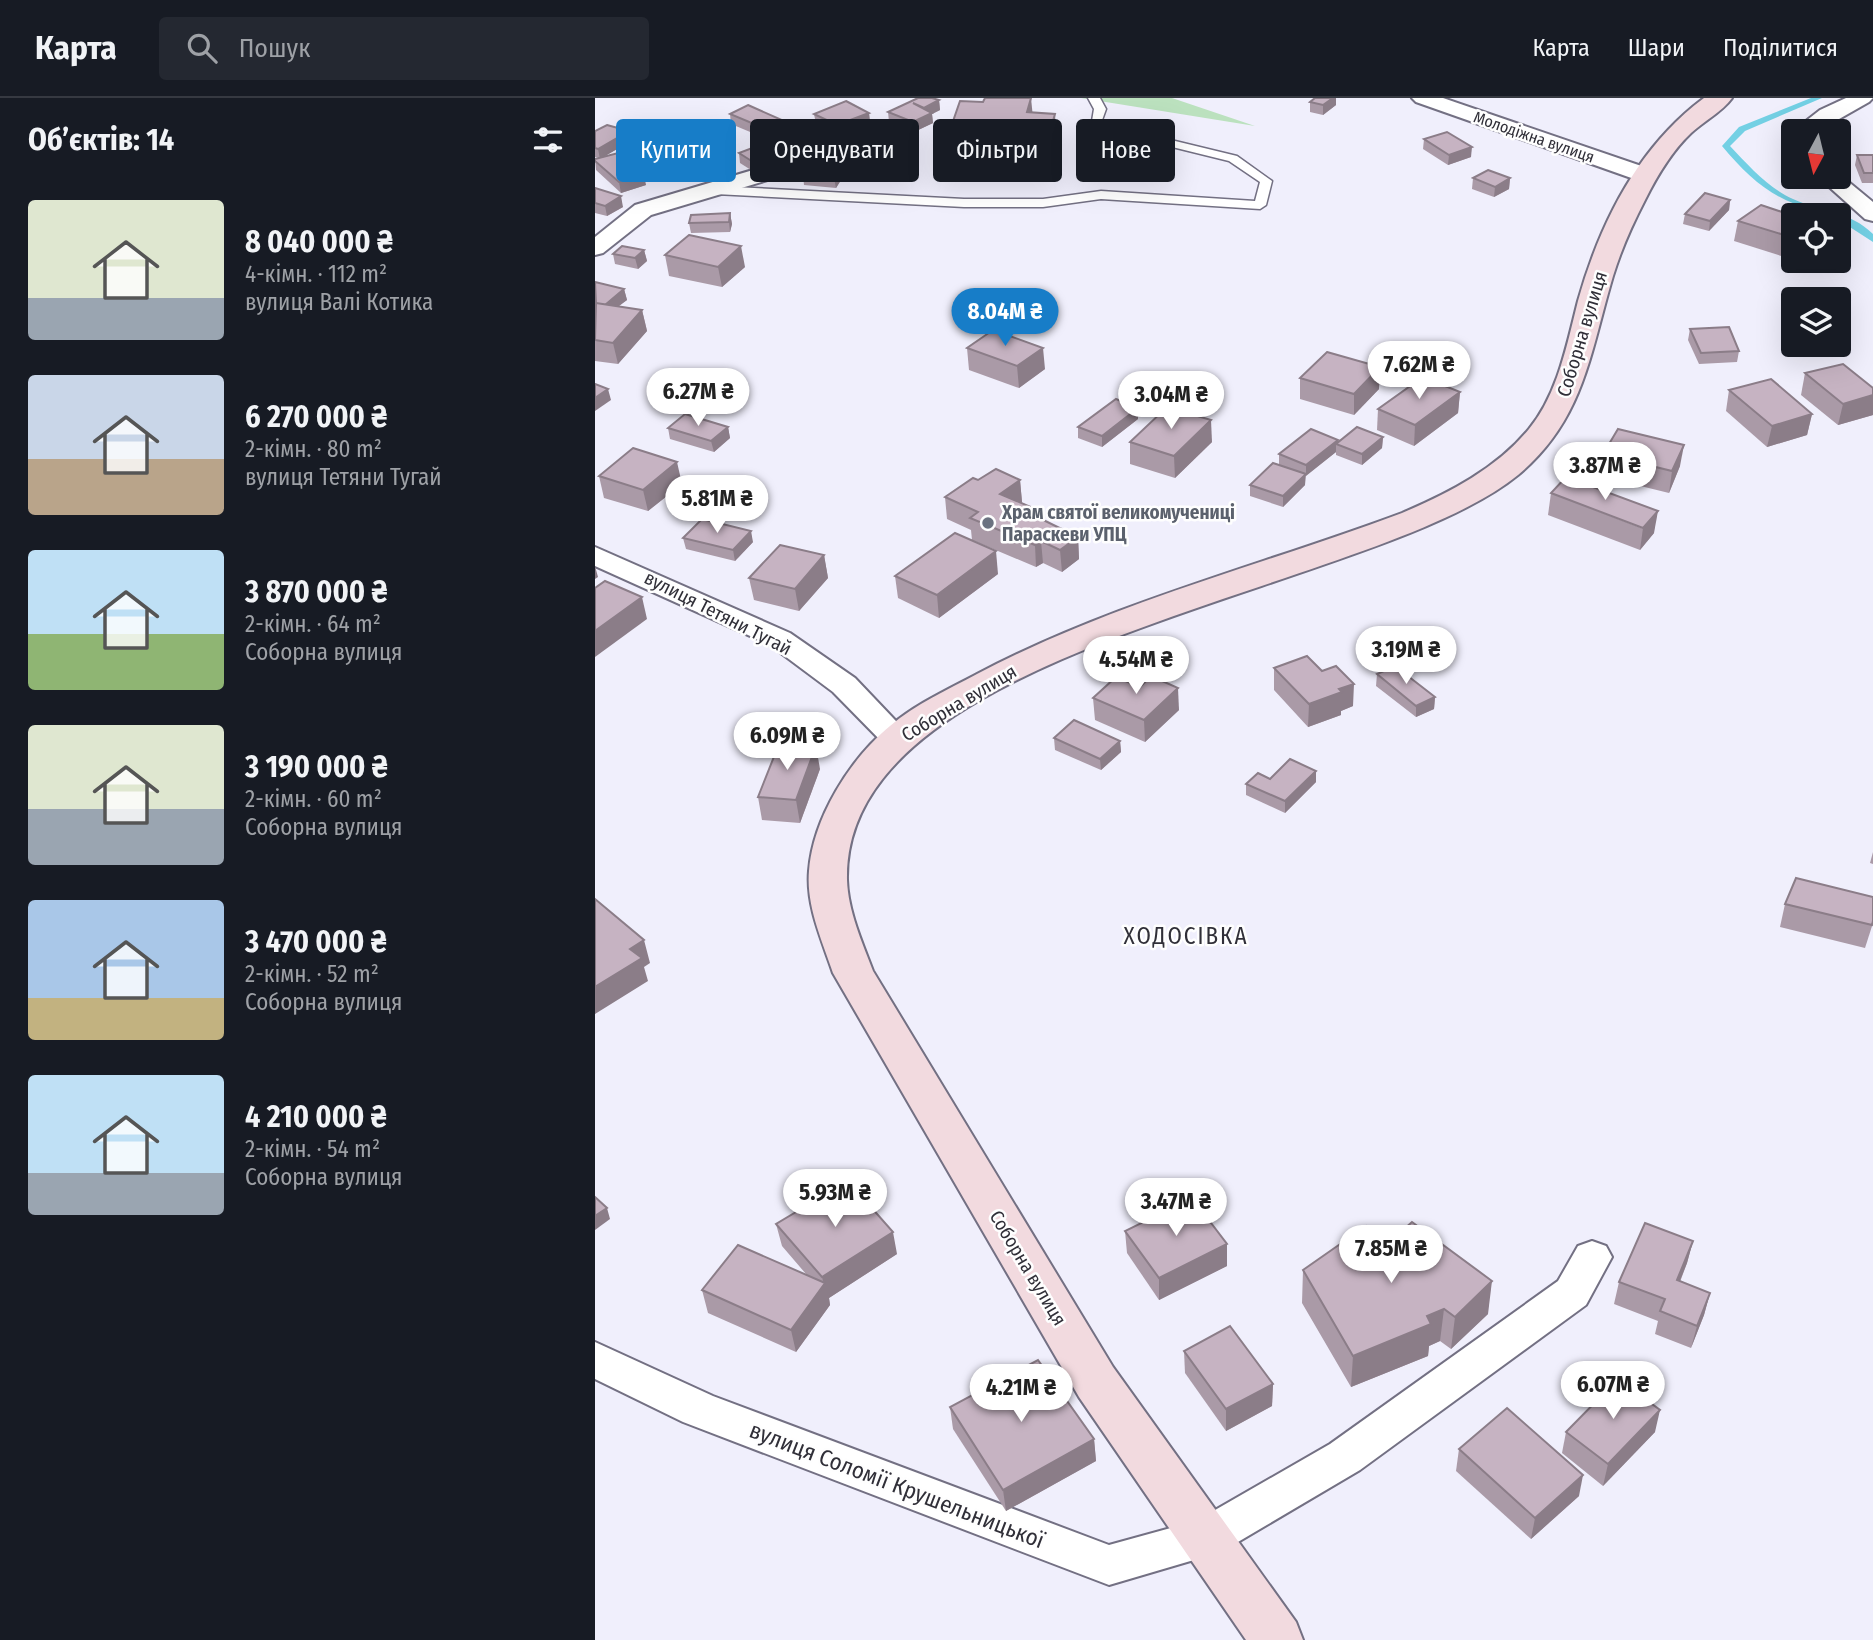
<!DOCTYPE html>
<html lang="uk">
<meta charset="utf-8">
<style>
:root{--surface:#171b24;--page:#242831;--text:#f1f3f6;--muted:#9ea1a6;--line:#363941;--accent:#177dc8}
body{margin:0;font-family:"Fira Sans Condensed",sans-serif;background:var(--page);color:var(--text);height:100vh;display:flex;flex-direction:column;font-size:26px;white-space:nowrap}
*{box-sizing:border-box;margin:0}
p{font-size:23px;color:var(--muted)}
.icon{flex:none;width:38px;height:38px;fill:none;stroke:currentColor;stroke-width:2;stroke-linecap:round;stroke-linejoin:round}
.map{position:relative;flex:1;overflow:hidden}
.side{display:flex;flex-direction:column;background:var(--surface);width:595px}
.side>*{flex:none}
.guide{position:absolute;left:21px;top:21px;width:665px;height:63px;display:flex;gap:14px}
.needle{width:46px;rotate:187deg}
.fabs{position:absolute;left:1186px;top:21px;display:grid;gap:14px}
.fabs a{display:grid;place-items:center;width:70px;height:70px;border-radius:7px;background:var(--surface);box-shadow:0 7px 28px #0002;font-size:35px}
.price{position:absolute;translate:-50% -60px;padding:0 16px;border-radius:24px;background:#fff;color:#222;font-size:23px;line-height:46px;filter:drop-shadow(0 2px 4px #0008)}
.price::after{content:'';position:absolute;left:50%;top:42px;width:21px;height:16px;margin-left:-10px;background:inherit;clip-path:polygon(0 0,100% 0,50% 100%)}
.price.current{background:var(--accent);color:#fff}
ul{padding:0;list-style:none}
li{display:flex;align-items:center;gap:21px;height:175px;padding:0 28px}
li span{display:grid;place-items:center;flex:none;width:196px;height:140px;border-radius:7px;color:#555}
li>.icon{margin-inline-start:auto}
span .icon{width:84px;height:84px;fill:#fffc;stroke-width:1}
li b{font-size:30px}
h2{display:flex;justify-content:space-between;align-items:center;height:84px;padding:0 28px;font-size:30px}
.tag{padding:0 24px;border-radius:7px;background:var(--surface);box-shadow:0 7px 28px #0002;font-size:24px;line-height:63px}
.tag.current{background:var(--accent);color:#fff}
header{display:flex;align-items:center;gap:42px;box-sizing:border-box;height:98px;padding:0 35px;background:var(--surface);border-bottom:2px solid var(--line)}
header strong{font-size:33px}
nav{display:flex;gap:38px;margin-inline-start:auto;font-size:24px}
.search{width:490px;height:63px;background:var(--page);display:flex;align-items:center;gap:18px;box-sizing:border-box;padding:0 24px;border-radius:7px;color:var(--muted);font-size:26px}
main{display:flex;flex:1;min-height:0}
.map>svg:first-child{display:block}
.green{fill:#bbe1be}
.lines{fill:none;stroke-linecap:round;stroke-linejoin:round}
.stream{fill:#73d0e4;fill-rule:evenodd}
.lane-casing{stroke:#737083;stroke-width:3}
.street-casing{stroke:#737083;stroke-width:4}
.secondary-casing{stroke:#737083;stroke-width:4}
.lane{fill:#fff;fill-rule:evenodd}
.street{fill:#fff;fill-rule:evenodd}
.secondary{fill:#f2dadf;fill-rule:evenodd}
.wall{fill:#aa9aa7}
.shaded-wall{fill:#8b7d88}
.building{fill:#c6b3c2;stroke:#8b7d88;stroke-width:2}
.worship-dot{fill:#6b7280;stroke:#fefefe;stroke-width:2.5}
.labels{text-anchor:middle;dominant-baseline:central;stroke-width:5;stroke-linejoin:round;paint-order:stroke}
.far-street-label{font-size:16px;fill:#302f38;stroke:#fefefe}
.street-label{font-size:19px;fill:#302f38;stroke:#fefefe}
.worship-label{font-size:19px;font-weight:bold;fill:#5b616d;stroke:#fefefe;text-anchor:start}
.quarter-label{font-size:23px;letter-spacing:2px;fill:#302f38;stroke:#fefefe}
.near-street-label{font-size:23px;fill:#302f38;stroke:#fefefe}
</style>
<header>
<strong>Карта</strong>
<div class="search"><svg class="icon" aria-label="search" viewBox="0 0 24 24"><circle cx="10" cy="10" r="6"/><path d="M15 15l6 6"/></svg>Пошук</div>
<nav><a>Карта</a><a>Шари</a><a>Поділитися</a></nav>
</header>
<main>
<section class="side">
<h2>Об’єктів: 14<svg class="icon" aria-label="filters" viewBox="0 0 24 24"><path d="M4 7h16M4 17h16"/><circle cx="9" cy="7" r="2"/><circle cx="15" cy="17" r="2"/></svg></h2>
<ul>
<li><span style="background:linear-gradient(#dfe7d0 70%,#9aa5b1 0)"><svg class="icon" aria-label="home" viewBox="0 0 24 24"><path d="M3 11l9-7 9 7M6 9v11h12V9"/></svg></span><div><b>8 040 000 ₴</b><p>4-кімн. · 112 m²</p><p>вулиця Валі Котика</p></div></li>
<li><span style="background:linear-gradient(#c9d6e8 60%,#b9a48a 0)"><svg class="icon" aria-label="home" viewBox="0 0 24 24"><path d="M3 11l9-7 9 7M6 9v11h12V9"/></svg></span><div><b>6 270 000 ₴</b><p>2-кімн. · 80 m²</p><p>вулиця Тетяни Тугай</p></div></li>
<li><span style="background:linear-gradient(#bfe0f5 60%,#8fb573 0)"><svg class="icon" aria-label="home" viewBox="0 0 24 24"><path d="M3 11l9-7 9 7M6 9v11h12V9"/></svg></span><div><b>3 870 000 ₴</b><p>2-кімн. · 64 m²</p><p>Соборна вулиця</p></div></li>
<li><span style="background:linear-gradient(#dfe7d0 60%,#9aa5b1 0)"><svg class="icon" aria-label="home" viewBox="0 0 24 24"><path d="M3 11l9-7 9 7M6 9v11h12V9"/></svg></span><div><b>3 190 000 ₴</b><p>2-кімн. · 60 m²</p><p>Соборна вулиця</p></div></li>
<li><span style="background:linear-gradient(#a9c7e8 70%,#c2b280 0)"><svg class="icon" aria-label="home" viewBox="0 0 24 24"><path d="M3 11l9-7 9 7M6 9v11h12V9"/></svg></span><div><b>3 470 000 ₴</b><p>2-кімн. · 52 m²</p><p>Соборна вулиця</p></div></li>
<li><span style="background:linear-gradient(#bfe0f5 70%,#9aa5b1 0)"><svg class="icon" aria-label="home" viewBox="0 0 24 24"><path d="M3 11l9-7 9 7M6 9v11h12V9"/></svg></span><div><b>4 210 000 ₴</b><p>2-кімн. · 54 m²</p><p>Соборна вулиця</p></div></li>
</ul>
</section>
<div class="map">
<svg width="1278" height="1542" viewBox="0 0 1278 1542">
<rect width="100%" height="100%" fill="#f0effc"/>
<polygon class="green" points="486,0 577,0 660,28"/>
<g class="lines">
<path class="stream" d="M 1216,0 L 1227,0 L 1150,33 L 1135,48 C 1154,68 1173,90 1198,101 C 1226,114 1255,113 1278,136 L 1278,144 L 1244,122 L 1244,117 C 1234,117 1226,115 1217,112 C 1176,100 1154,80 1127,48 L 1144,29 Z"/>
<g class="lane-casing">
<polygon id="lane" points="493,0 505,0 511,11 506,25 642,58 677,83 671,107 665,111 506,101 448,109 369,109 120,96 114,92 120,88 369,101 448,101 506,93 660,103 665,84 634,63 496,29 499,11"/>
</g>
<g class="street-casing">
<g id="street">
<polygon points="817,0 848,0 1058,72 1061,77 1058,82 1042,82 821,4"/>
<polygon points="1251,0 1278,0 1274,4 1223,33 1198,33 1225,12"/>
<polygon points="215,55 223,57 226,62 223,67 56,117 8,155 0,157 0,139 40,107"/>
<polygon points="1244,76 1278,104 1278,123 1270,121 1223,79 1244,79"/>
<polygon points="0,449 195,535 260,580 318,641 313,648 302,651 291,648 238,594 175,547 0,468"/>
<polygon points="997,1143 1011,1148 1017,1159 991,1207 765,1372 626,1454 514,1487 88,1324 0,1281 0,1244 118,1298 514,1447 601,1423 735,1346 963,1183 983,1148"/>
</g>
</g>
<g class="secondary-casing">
<path id="secondary" d="M 1109,0 L 1137,0 C 1127,14 1109,23 1096,35 C 1076,54 1062,78 1050,102 C 1037,127 1026,152 1018,178 C 995,255 989,322 923,377 C 778,496 247,545 252,782 C 253,813 267,844 278,873 L 518,1269 L 701,1524 L 708,1542 L 651,1542 L 484,1299 L 238,875 C 227,842 211,808 214,773 C 218,720 255,661 295,628 C 321,606 352,592 382,576 C 516,505 665,468 807,415 C 854,395 901,371 934,331 C 963,296 972,246 983,203 C 1005,125 1043,49 1109,0 Z"/>
</g>
<use href="#lane" class="lane"/>
<use href="#street" class="street"/>
<use href="#secondary" class="secondary"/>
</g>
<g class="wall">
<polygon points="344,2 345,12 337,16 338,25 319,34 294,24 293,14"/>
<polygon points="715,4 741,7 728,17 715,14"/>
<polygon points="274,15 275,25 252,34 274,58 245,64 232,49 230,39 241,36 221,26 219,16"/>
<polygon points="437,15 461,35 456,52 357,48 356,29"/>
<polygon points="135,16 190,33 172,41 136,26"/>
<polygon points="0,33 36,43 8,59 51,87 26,95 1,72 0,61 4,60 0,59"/>
<polygon points="829,41 876,59 853,67 828,51"/>
<polygon points="144,55 178,64 156,72 145,65"/>
<polygon points="1262,57 1278,57 1278,85 1267,85 1260,67"/>
<polygon points="213,69 246,82 241,90 209,87 208,77"/>
<polygon points="878,80 915,80 914,91 899,99 877,91"/>
<polygon points="0,90 28,109 12,118 0,115"/>
<polygon points="1135,102 1134,112 1114,133 1088,126 1090,116"/>
<polygon points="135,115 137,126 135,134 96,135 94,125"/>
<polygon points="1199,118 1199,162 1139,143 1143,123"/>
<polygon points="49,152 52,163 43,171 20,166 18,156"/>
<polygon points="70,157 150,169 127,189 74,178"/>
<polygon points="0,184 29,191 32,202 23,208 47,212 52,233 23,266 0,263"/>
<polygon points="1095,231 1144,253 1142,264 1104,266 1093,242"/>
<polygon points="372,250 450,271 424,290 374,272"/>
<polygon points="1210,275 1278,290 1278,317 1243,327 1206,297"/>
<polygon points="705,280 784,291 759,317 705,301"/>
<polygon points="1134,292 1217,316 1212,337 1172,349 1131,313"/>
<polygon points="865,294 863,315 819,348 782,332 783,311"/>
<polygon points="543,321 507,349 483,340 483,329"/>
<polygon points="133,329 135,340 119,354 75,341 73,330"/>
<polygon points="788,339 787,350 767,367 741,357 741,354 710,378 710,387 688,409 655,398 655,387 684,367 684,356 743,344"/>
<polygon points="535,344 617,344 580,380 535,366"/>
<polygon points="1008,356 1085,368 1074,395 1005,378"/>
<polygon points="4,378 87,386 53,413 9,400"/>
<polygon points="383,382 425,382 427,404 426,404 438,410 438,417 483,439 484,461 467,474 448,465 441,469 377,442 376,432 352,421 350,399"/>
<polygon points="956,395 1059,435 1045,452 953,417"/>
<polygon points="88,440 158,444 140,463 91,451"/>
<polygon points="229,457 233,480 204,513 159,502 154,480"/>
<polygon points="403,476 344,520 303,500 300,478"/>
<polygon points="679,570 758,608 746,613 746,617 713,629 679,592"/>
<polygon points="782,576 840,599 839,611 821,619 781,588"/>
<polygon points="498,600 584,612 550,644 500,622"/>
<polygon points="459,640 525,643 526,654 506,672 460,652"/>
<polygon points="225,671 205,725 167,722 163,699"/>
<polygon points="721,673 721,684 690,715 651,697 651,686"/>
<polygon points="1278,754 1278,766 1275,765"/>
<polygon points="1190,806 1278,825 1270,850 1185,829"/>
<polygon points="181,1126 302,1156 234,1200 235,1207 201,1254 113,1215 107,1192 211,1176 187,1148"/>
<polygon points="530,1133 632,1168 564,1202 532,1155"/>
<polygon points="1098,1143 1092,1165 1085,1184 1115,1195 1109,1217 1096,1250 1060,1236 1063,1223 1019,1206 1024,1184"/>
<polygon points="791,1147 893,1216 856,1251 845,1243 834,1248 833,1258 756,1289 707,1205 708,1172"/>
<polygon points="589,1253 678,1286 677,1308 631,1333 590,1275"/>
<polygon points="355,1309 499,1341 501,1363 411,1413 358,1331"/>
<polygon points="971,1334 1060,1334 1008,1388 967,1355"/>
<polygon points="864,1351 984,1398 936,1441 861,1373"/>
</g>
<g class="shaded-wall">
<polygon points="436,0 438,20 432,14"/>
<polygon points="738,0 741,0 741,7 728,17 728,7"/>
<polygon points="344,2 345,12 337,16 338,25 319,34 318,24 330,18 329,10"/>
<polygon points="274,15 275,25 243,37 242,27"/>
<polygon points="460,16 461,35 456,52 455,33"/>
<polygon points="189,23 190,33 172,41 171,31"/>
<polygon points="34,33 36,43 5,61 3,51"/>
<polygon points="272,47 274,58 245,64 244,54"/>
<polygon points="877,49 876,59 853,67 854,57"/>
<polygon points="177,54 178,64 156,72 155,62"/>
<polygon points="244,72 246,82 241,90 239,80"/>
<polygon points="49,77 51,87 26,95 24,84"/>
<polygon points="915,80 914,91 899,99 900,89"/>
<polygon points="26,98 28,109 12,118 10,108"/>
<polygon points="1135,102 1134,112 1114,133 1115,123"/>
<polygon points="135,115 137,126 135,134 134,124"/>
<polygon points="146,148 150,169 127,189 123,169"/>
<polygon points="49,152 52,163 43,171 40,160"/>
<polygon points="29,191 32,202 11,218 8,207"/>
<polygon points="47,212 52,233 23,266 18,245"/>
<polygon points="448,250 450,271 424,290 422,268"/>
<polygon points="785,269 784,291 759,317 759,296"/>
<polygon points="13,291 16,302 0,313 0,300"/>
<polygon points="865,294 863,315 819,348 820,327"/>
<polygon points="1278,297 1278,317 1243,327 1248,306"/>
<polygon points="543,310 543,321 507,349 507,338"/>
<polygon points="1217,316 1212,337 1172,349 1177,328"/>
<polygon points="616,322 617,344 580,380 579,358"/>
<polygon points="133,329 135,340 119,354 116,343"/>
<polygon points="788,339 787,350 767,367 767,356"/>
<polygon points="743,342 743,347 741,346 741,354 711,378 711,367"/>
<polygon points="1089,347 1085,368 1074,395 1077,373"/>
<polygon points="82,364 87,386 53,413 48,392"/>
<polygon points="711,376 710,387 688,409 688,398"/>
<polygon points="425,382 427,404 407,417 405,396"/>
<polygon points="438,410 439,431 432,414"/>
<polygon points="1063,413 1059,435 1045,452 1048,430"/>
<polygon points="156,433 158,444 140,463 138,452"/>
<polygon points="483,439 484,461 467,474 465,452"/>
<polygon points="446,443 448,465 441,469 440,447"/>
<polygon points="401,453 403,476 344,520 342,497"/>
<polygon points="229,457 233,480 204,513 200,491"/>
<polygon points="0,468 3,479 0,481"/>
<polygon points="47,499 52,521 0,559 0,533"/>
<polygon points="759,586 758,608 746,613 746,617 713,629 714,606 744,591"/>
<polygon points="583,590 584,612 550,644 549,622"/>
<polygon points="840,599 839,611 821,619 821,608"/>
<polygon points="525,643 526,654 506,672 505,661"/>
<polygon points="221,648 225,671 205,725 201,702"/>
<polygon points="721,673 721,684 690,715 690,703"/>
<polygon points="49,842 55,865 49,869 53,883 0,916 0,889 35,851"/>
<polygon points="12,1110 15,1121 0,1132 0,1118"/>
<polygon points="298,1134 302,1156 234,1200 235,1207 201,1254 196,1232 229,1187 227,1179"/>
<polygon points="1098,1143 1092,1165 1076,1205 1082,1182"/>
<polygon points="632,1146 632,1168 564,1202 564,1180"/>
<polygon points="897,1183 893,1216 856,1251 860,1219"/>
<polygon points="1115,1195 1109,1217 1096,1250 1102,1228"/>
<polygon points="849,1211 845,1243 834,1248 833,1258 756,1289 758,1258 832,1218"/>
<polygon points="678,1286 677,1308 631,1333 631,1311"/>
<polygon points="1065,1312 1060,1334 1008,1388 1013,1366"/>
<polygon points="499,1341 501,1363 411,1413 408,1392"/>
<polygon points="988,1377 984,1398 936,1441 940,1420"/>
</g>
<g class="building">
<polygon points="323,0 337,0 344,2 329,10 318,5 337,15 318,24 293,14"/>
<polygon points="390,0 436,0 432,14 460,16 455,33 356,29 365,3 388,4"/>
<polygon points="720,0 738,0 728,7 715,4"/>
<polygon points="251,3 274,15 242,27 219,16"/>
<polygon points="153,7 189,23 171,31 135,16"/>
<polygon points="12,27 34,33 3,51 0,50 0,33"/>
<polygon points="259,32 272,47 244,54 230,39"/>
<polygon points="852,34 877,49 854,57 829,41"/>
<polygon points="165,47 177,54 155,62 144,55"/>
<polygon points="23,55 49,77 24,84 0,63 0,61"/>
<polygon points="1262,57 1278,57 1278,75 1269,75"/>
<polygon points="213,69 244,72 239,80 208,77"/>
<polygon points="893,72 915,80 900,89 878,80"/>
<polygon points="0,90 26,98 10,108 0,105"/>
<polygon points="1110,95 1135,102 1115,123 1090,116"/>
<polygon points="1166,107 1199,118 1199,140 1143,123"/>
<polygon points="135,115 134,124 94,125 96,117"/>
<polygon points="94,137 146,148 123,169 70,157"/>
<polygon points="27,148 49,152 40,160 18,156"/>
<polygon points="0,184 29,191 10,207 1,206"/>
<polygon points="1,205 47,212 18,245 0,242"/>
<polygon points="1134,229 1144,253 1106,255 1095,231"/>
<polygon points="398,232 448,250 422,268 372,250"/>
<polygon points="732,254 785,269 759,296 705,280"/>
<polygon points="1248,266 1278,290 1278,297 1248,306 1210,275"/>
<polygon points="828,279 865,294 820,327 783,311"/>
<polygon points="1176,281 1217,316 1177,328 1134,292"/>
<polygon points="0,286 13,291 0,300"/>
<polygon points="521,301 543,310 507,338 483,329"/>
<polygon points="572,309 616,322 579,358 535,344"/>
<polygon points="90,316 133,329 116,343 73,330"/>
<polygon points="762,329 788,339 767,356 741,346"/>
<polygon points="716,331 743,342 711,367 684,356"/>
<polygon points="1023,331 1089,347 1077,373 1008,356"/>
<polygon points="38,350 82,364 48,392 4,378"/>
<polygon points="678,365 711,376 688,398 655,387"/>
<polygon points="401,371 425,382 405,396 438,410 432,414 483,439 465,452 446,443 440,447 375,420 383,414 350,399 378,380 383,382"/>
<polygon points="971,379 1063,413 1048,430 956,395"/>
<polygon points="107,421 156,433 138,452 88,440"/>
<polygon points="360,435 401,453 342,497 300,478"/>
<polygon points="185,447 229,457 200,491 154,480"/>
<polygon points="10,483 47,499 0,533 0,490"/>
<polygon points="712,558 727,573 741,568 759,586 744,591 747,594 714,606 679,570"/>
<polygon points="800,568 840,599 821,608 782,576"/>
<polygon points="556,578 583,590 549,622 498,600 521,579 545,589"/>
<polygon points="479,622 525,643 505,661 459,640"/>
<polygon points="184,646 221,648 201,702 163,699"/>
<polygon points="695,661 721,673 690,703 651,686 663,675 675,681"/>
<polygon points="1201,780 1278,799 1278,823 1277,827 1190,806"/>
<polygon points="0,801 49,842 35,851 47,860 0,889"/>
<polygon points="253,1083 298,1134 227,1179 181,1126"/>
<polygon points="0,1099 12,1110 0,1118"/>
<polygon points="597,1100 632,1146 564,1180 530,1133"/>
<polygon points="817,1124 897,1183 860,1219 849,1211 832,1218 836,1226 758,1258 708,1172 771,1128 791,1147"/>
<polygon points="1050,1125 1098,1143 1082,1182 1115,1195 1102,1228 1065,1213 1070,1201 1024,1184"/>
<polygon points="143,1147 230,1185 196,1232 107,1192"/>
<polygon points="635,1228 678,1286 631,1311 589,1253"/>
<polygon points="443,1262 499,1341 408,1392 355,1309"/>
<polygon points="1023,1281 1065,1312 1013,1366 971,1334"/>
<polygon points="912,1310 988,1377 940,1420 864,1351"/>
</g>
<circle class="worship-dot" cx="393" cy="425" r="7"/>
<g class="labels">
<g class="far-street-label">
<text transform="translate(939 39) rotate(19)">Молодіжна вулиця</text>
</g>
<g class="street-label">
<text transform="translate(987 236) rotate(-73)">Соборна вулиця</text>
<text transform="translate(123 515) rotate(27)">вулиця Тетяни Тугай</text>
<text transform="translate(364 605) rotate(-31)">Соборна вулиця</text>
<text transform="translate(433 1170) rotate(59)">Соборна вулиця</text>
</g>
<g class="worship-label">
<text x="407" y="414">Храм святої великомучениці<tspan x="407" dy="22">Параскеви УПЦ</tspan></text>
</g>
<g class="quarter-label">
<text x="591" y="838">ХОДОСІВКА</text>
</g>
<g class="near-street-label">
<text transform="translate(302 1387) rotate(21)">вулиця Соломії Крушельницької</text>
</g>
</g>
</svg>
<div class="fabs">
<a><svg class="needle" viewBox="-14 -14 28 28"><path d="M0-13l5 13h-10z" fill="#e53935"/><path d="M0 13l5-13h-10z" fill="#9ea1a6"/></svg></a>
<a><svg class="icon" aria-label="locate" viewBox="0 0 24 24"><circle cx="12" cy="12" r="6"/><path d="M12 2v4M12 18v4M2 12h4M18 12h4"/></svg></a>
<a><svg class="icon" aria-label="layers" viewBox="0 0 24 24"><path d="M12 4l9 5-9 5-9-5zM3 14l9 5 9-5"/></svg></a>
</div>
<b class="price current" style="left:410px;top:250px">8.04M ₴</b>
<b class="price" style="left:824px;top:303px">7.62M ₴</b>
<b class="price" style="left:103px;top:330px">6.27M ₴</b>
<b class="price" style="left:576px;top:333px">3.04M ₴</b>
<b class="price" style="left:1010px;top:404px">3.87M ₴</b>
<b class="price" style="left:122px;top:437px">5.81M ₴</b>
<b class="price" style="left:811px;top:588px">3.19M ₴</b>
<b class="price" style="left:541px;top:598px">4.54M ₴</b>
<b class="price" style="left:192px;top:674px">6.09M ₴</b>
<b class="price" style="left:240px;top:1131px">5.93M ₴</b>
<b class="price" style="left:581px;top:1140px">3.47M ₴</b>
<b class="price" style="left:796px;top:1187px">7.85M ₴</b>
<b class="price" style="left:1018px;top:1323px">6.07M ₴</b>
<b class="price" style="left:426px;top:1326px">4.21M ₴</b>
<div class="guide">
<a class="tag current">Купити</a>
<a class="tag">Орендувати</a>
<a class="tag">Фільтри</a>
<a class="tag">Нове</a>
</div>
</div>
</main>
